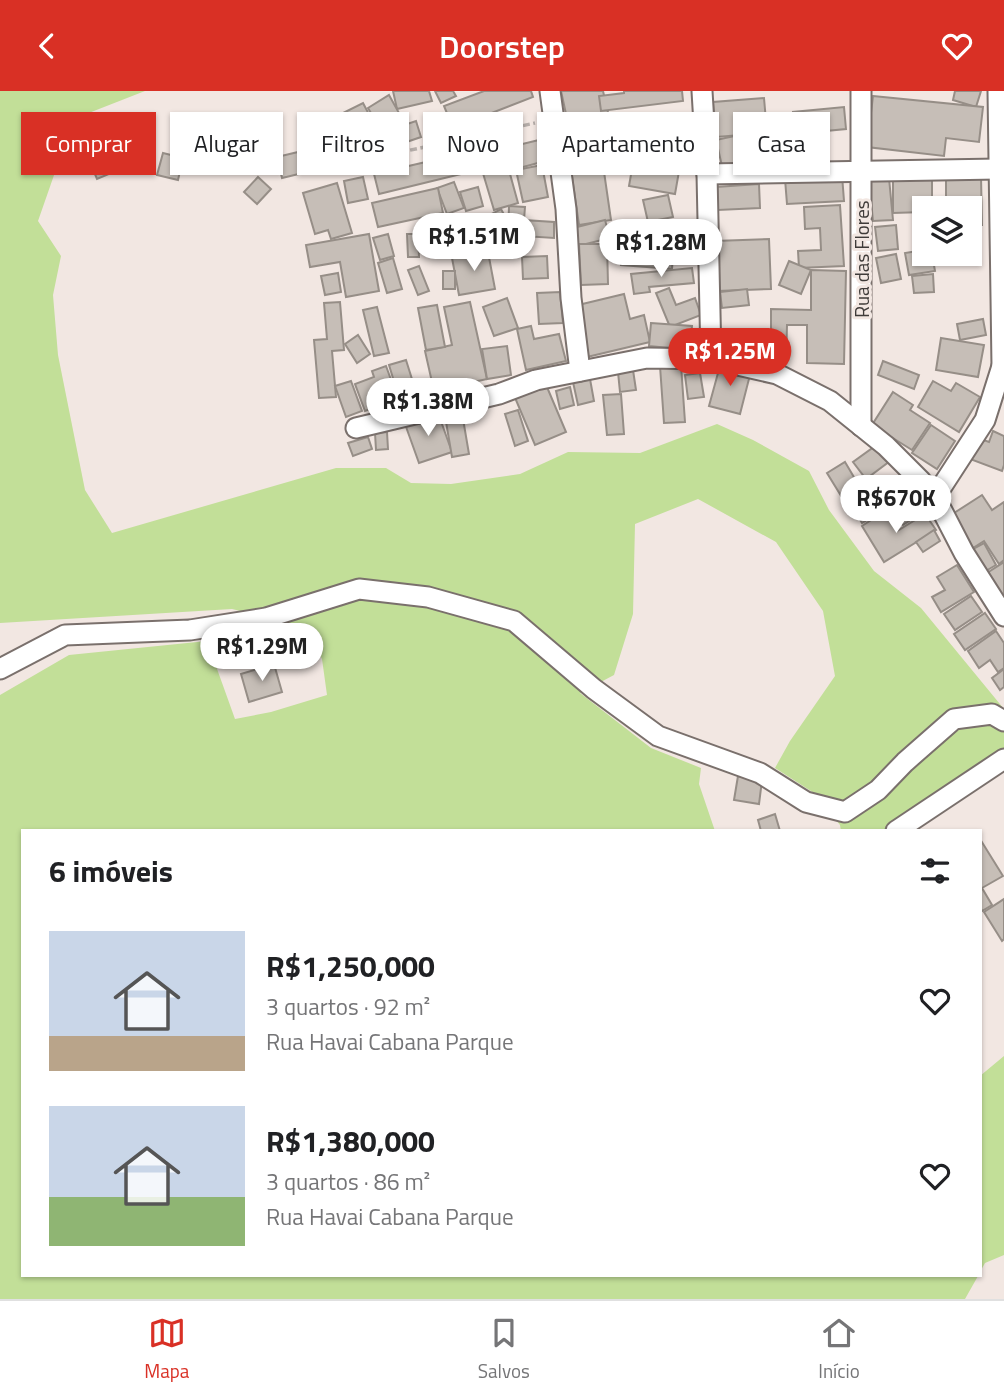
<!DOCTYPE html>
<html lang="pt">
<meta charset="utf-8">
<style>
:root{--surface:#fff;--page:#f6f6f6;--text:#202124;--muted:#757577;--line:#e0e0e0;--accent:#d93025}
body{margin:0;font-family:"Titillium Web",sans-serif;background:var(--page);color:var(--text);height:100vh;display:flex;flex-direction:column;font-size:26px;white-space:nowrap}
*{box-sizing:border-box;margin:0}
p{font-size:23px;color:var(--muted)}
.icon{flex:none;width:38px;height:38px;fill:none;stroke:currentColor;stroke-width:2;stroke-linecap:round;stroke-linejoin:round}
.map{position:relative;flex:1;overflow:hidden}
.side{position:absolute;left:21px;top:738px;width:961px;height:448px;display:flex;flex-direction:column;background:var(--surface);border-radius:0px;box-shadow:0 2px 5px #0004}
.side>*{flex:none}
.banner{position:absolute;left:21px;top:21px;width:962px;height:63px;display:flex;gap:14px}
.controls{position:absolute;left:912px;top:105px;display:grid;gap:14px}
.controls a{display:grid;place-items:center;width:70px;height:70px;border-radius:0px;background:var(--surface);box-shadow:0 2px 5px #0004;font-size:35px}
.price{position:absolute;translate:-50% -60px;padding:0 16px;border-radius:24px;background:#fff;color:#222;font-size:23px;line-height:46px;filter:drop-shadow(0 2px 4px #0008)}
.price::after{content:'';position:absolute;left:50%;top:42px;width:21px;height:16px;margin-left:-10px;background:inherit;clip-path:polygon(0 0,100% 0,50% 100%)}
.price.active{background:var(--accent);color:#fff}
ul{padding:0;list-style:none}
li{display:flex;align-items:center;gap:21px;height:175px;padding:0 28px}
li span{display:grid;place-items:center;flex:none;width:196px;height:140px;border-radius:0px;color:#555}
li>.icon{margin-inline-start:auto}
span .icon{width:84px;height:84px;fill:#fffc;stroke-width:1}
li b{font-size:30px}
h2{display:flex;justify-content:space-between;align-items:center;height:84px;padding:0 28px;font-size:30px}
.tag{padding:0 24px;border-radius:0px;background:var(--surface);box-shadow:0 2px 5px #0004;font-size:24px;line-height:63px}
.tag.active{background:var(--accent);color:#fff}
header{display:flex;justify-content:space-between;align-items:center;height:91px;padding:0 28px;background:var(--accent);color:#fff;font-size:32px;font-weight:600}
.dock{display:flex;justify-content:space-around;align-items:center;height:98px;border-top:2px solid var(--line);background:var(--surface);font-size:19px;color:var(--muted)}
.dock a{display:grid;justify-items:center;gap:4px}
.dock .active{color:var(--accent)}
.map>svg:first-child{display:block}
.green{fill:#c2df98}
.building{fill:#c6beb7;stroke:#968e87;stroke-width:2}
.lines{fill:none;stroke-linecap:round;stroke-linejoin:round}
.minor-casing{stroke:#7a706c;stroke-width:23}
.path{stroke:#b6aeaa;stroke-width:3.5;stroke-dasharray:7 3.5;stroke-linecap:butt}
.minor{stroke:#fff;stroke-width:19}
.labels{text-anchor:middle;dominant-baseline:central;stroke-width:6;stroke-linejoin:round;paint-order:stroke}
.street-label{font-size:19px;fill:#3f3b39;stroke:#f2e7e2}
</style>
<header><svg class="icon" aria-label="back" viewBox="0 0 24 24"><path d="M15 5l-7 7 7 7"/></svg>Doorstep<svg class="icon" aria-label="heart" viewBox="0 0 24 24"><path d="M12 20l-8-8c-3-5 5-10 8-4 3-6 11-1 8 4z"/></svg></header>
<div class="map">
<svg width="1004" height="1208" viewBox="0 0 1004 1208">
<rect width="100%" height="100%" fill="#f2e7e2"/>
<g class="green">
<polygon points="0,0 145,0 53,36 60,67 38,130 61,165 53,204 58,264 85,399 112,442 336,377 386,377 411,392 451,393 520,383 568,361 640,362 717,333 753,349 809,380 829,419 874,480 921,517 1004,618 1004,665 933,711 882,740 841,740 840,734 814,702 775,677 790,650 835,585 823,520 776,451 698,408 635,433 633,523 614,584 580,602 651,657 701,677 699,693 715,740 23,740 23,1185 978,1185 965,1208 0,1208 0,604 69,564 207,550 235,628 271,621 327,604 322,568 306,536 232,518 0,532"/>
<polygon points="1004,965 1004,1164 985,1172 980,1181 980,985"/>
</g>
<g class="building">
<polygon points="393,0 429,0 432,10 397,18"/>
<polygon points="435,0 453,0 456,5 441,12"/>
<polygon points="484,0 531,0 533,6 453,37 444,15"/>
<polygon points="561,0 603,0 617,60 576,69"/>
<polygon points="624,0 682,0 683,10 601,20 599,5 624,2"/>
<polygon points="955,0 981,0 976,16 953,9"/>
<polygon points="389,4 399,22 378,34 368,17"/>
<polygon points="873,5 983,16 979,51 946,47 944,65 867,56"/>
<polygon points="764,7 766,30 740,32 741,44 716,46 713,11"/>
<polygon points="363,12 373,31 345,46 335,26"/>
<polygon points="844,16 846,38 795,43 793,21"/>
<polygon points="135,27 141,42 125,49 135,72 97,88 81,50"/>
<polygon points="416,30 421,46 395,55 389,39"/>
<polygon points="686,39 689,60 649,65 647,45"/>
<polygon points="779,39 781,64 759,66 757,41"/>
<polygon points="237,44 244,65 209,76 202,56"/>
<polygon points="739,44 744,70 722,75 716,49"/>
<polygon points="543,48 549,69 512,79 506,57"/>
<polygon points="480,60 483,78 462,81 459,64"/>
<polygon points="298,61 303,82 282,87 277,66"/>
<polygon points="635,61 681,69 675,103 629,95"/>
<polygon points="163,62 183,67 178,89 157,84"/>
<polygon points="456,64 461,83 379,103 374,83"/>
<polygon points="602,67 611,129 579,134 570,72"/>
<polygon points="507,72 518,112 494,119 482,79"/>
<polygon points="542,74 548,106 523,111 516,79"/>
<polygon points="842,84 844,110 787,113 785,88"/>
<polygon points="946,85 981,85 982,134 970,134 970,117 946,117"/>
<polygon points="258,86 271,98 257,113 244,101"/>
<polygon points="363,86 368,108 348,112 344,90"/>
<polygon points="889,87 893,129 873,130 869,88"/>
<polygon points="893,88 932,88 932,117 924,117 924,121 893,122"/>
<polygon points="454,91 464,117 447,123 437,97"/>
<polygon points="337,92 352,142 331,148 328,139 315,143 303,102"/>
<polygon points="759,93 760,117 718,119 716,96"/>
<polygon points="478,96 483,115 466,120 460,101"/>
<polygon points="438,97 443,122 378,136 372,112"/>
<polygon points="668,104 673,126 648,131 643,109"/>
<polygon points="840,114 844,175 799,177 798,160 821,159 820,137 805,138 804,116"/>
<polygon points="509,115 525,116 524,129 554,131 554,147 508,144"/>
<polygon points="501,118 509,133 494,141 486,126"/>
<polygon points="487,125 490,155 474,157 470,127"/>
<polygon points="449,129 454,157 424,163 418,135"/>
<polygon points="605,129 610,147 578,155 573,137"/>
<polygon points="624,129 675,132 672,178 621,174"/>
<polygon points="896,134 898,158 878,160 875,136"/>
<polygon points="369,143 379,200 346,206 340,171 310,176 306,154"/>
<polygon points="388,143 394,165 380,169 373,147"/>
<polygon points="407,143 418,143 419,166 408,166"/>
<polygon points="769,148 771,198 717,200 715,150"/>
<polygon points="579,153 607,153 608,193 581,194"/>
<polygon points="924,159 924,163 932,163 935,180 909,184 905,162"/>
<polygon points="488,161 495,198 459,204 452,167"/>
<polygon points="896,163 901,188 881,192 876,167"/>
<polygon points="547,165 548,187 523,188 522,166"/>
<polygon points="393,167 402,198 387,202 378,172"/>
<polygon points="789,170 811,179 801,203 779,194"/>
<polygon points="419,175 429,200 418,204 408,179"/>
<polygon points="692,177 694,192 649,196 650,201 634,203 631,183"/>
<polygon points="811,179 846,180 844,273 807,272 807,234 787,234 786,271 771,270 771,218 811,219"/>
<rect x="443" y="180" width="12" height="18"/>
<polygon points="338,182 341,201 325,204 321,185"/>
<polygon points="933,183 934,201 914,202 912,185"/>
<polygon points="669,197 676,214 695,207 701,224 670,236 656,202"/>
<polygon points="747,198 749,214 722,217 720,201"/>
<polygon points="560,201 563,232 539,233 537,202"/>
<polygon points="624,203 630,228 644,224 650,251 587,266 574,215"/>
<polygon points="507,207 518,237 494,245 483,216"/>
<polygon points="340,211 344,259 332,260 336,306 319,307 314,249 327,248 324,212"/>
<polygon points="470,211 487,288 434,300 425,260 452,254 444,216"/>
<polygon points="437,214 445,256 426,259 418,217"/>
<polygon points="377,216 389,262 374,265 363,219"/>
<polygon points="983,228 986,244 960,249 957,233"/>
<polygon points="651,232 692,235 690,259 649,255"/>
<polygon points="531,235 534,248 559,243 566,270 526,279 517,238"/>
<polygon points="358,244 370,263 357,272 345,253"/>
<polygon points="941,247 984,254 978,286 936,279"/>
<polygon points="507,255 511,284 487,288 482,258"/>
<polygon points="406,269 416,301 399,307 389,274"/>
<polygon points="883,270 919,284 914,298 878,284"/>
<polygon points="721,271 751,280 740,323 709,315"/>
<polygon points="681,274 685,331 664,332 660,275"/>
<polygon points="386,275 398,308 365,320 355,293 374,286 372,280"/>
<polygon points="633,279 636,299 620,301 618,281"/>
<polygon points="700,282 704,306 688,308 685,284"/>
<polygon points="590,288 594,310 578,314 573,291"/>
<polygon points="544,289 566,341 535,354 513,302"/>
<polygon points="351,290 362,320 346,326 335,295"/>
<polygon points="933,290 951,300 956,292 980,306 959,341 918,316"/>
<polygon points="570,296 574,314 560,318 556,300"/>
<polygon points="893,301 913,314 910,319 930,332 912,359 872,334"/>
<polygon points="621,303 624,343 607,344 603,304"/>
<polygon points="518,319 528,350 515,355 505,323"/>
<polygon points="438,322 452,361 419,372 405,333"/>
<polygon points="462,322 469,363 452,366 445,325"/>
<polygon points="931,334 955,350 937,378 912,362"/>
<polygon points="993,340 1004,345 1004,374 1002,380 970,368 978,347 989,351"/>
<polygon points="387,341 388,358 376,359 375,342"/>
<polygon points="368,346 372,358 353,365 348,352"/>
<polygon points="878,353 890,370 866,388 853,371"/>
<polygon points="845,371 861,398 870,392 877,405 851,421 827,382"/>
<polygon points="901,388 909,401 886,414 879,400"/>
<polygon points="982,404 992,419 1004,411 1004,469 999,473 984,450 973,457 951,424"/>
<polygon points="880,407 886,417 862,432 856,421"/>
<polygon points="915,410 922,422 903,434 895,422"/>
<polygon points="885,420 897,440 925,423 936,439 884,471 862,435"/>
<polygon points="934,439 940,450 923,461 916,451"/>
<polygon points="984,452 996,474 984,481 971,459"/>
<polygon points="1004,471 1004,510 987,482"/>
<polygon points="957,474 974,501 941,521 932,506 945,499 937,486"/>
<polygon points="971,505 982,521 955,539 944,523"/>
<polygon points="985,522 996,538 965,559 954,543"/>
<polygon points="996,540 1004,552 1004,577 998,581 990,569 979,577 968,560"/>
<polygon points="274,573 282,601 249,611 241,583"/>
<polygon points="1004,578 1004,596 1000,599 992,587"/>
<polygon points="738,685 762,689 759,713 734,709"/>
<polygon points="775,723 780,740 761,740 758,729"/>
<polygon points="980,748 1003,785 982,797 992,814 982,820 980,816"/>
<polygon points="1004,808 1004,848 1002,850 984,821"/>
</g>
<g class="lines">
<g class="minor-casing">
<g id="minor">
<polyline points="550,0 566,118 571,207 580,280"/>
<polyline points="702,0 707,83 711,268"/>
<polyline points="861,0 861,335"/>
<polyline points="998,0 1002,275"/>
<polyline points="707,83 998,78"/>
<polyline points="356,337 499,303 536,289 647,267 711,268 777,283 830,310 886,355 921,390 935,406 964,462 1004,525"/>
<polyline points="935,406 985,329 1002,275 1004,274"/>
<polyline points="0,578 65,544 190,539 266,527 359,498 428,506 514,530 594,598 658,645 760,682 806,711 845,721 878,699 905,671 954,628 992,623 1004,630"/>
<polyline points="896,740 1004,668"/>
</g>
</g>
<polyline class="path" points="328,77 535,32"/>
<use href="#minor" class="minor"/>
</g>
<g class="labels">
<g class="street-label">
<text transform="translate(861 168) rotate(-90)">Rua das Flores</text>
</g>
</g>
</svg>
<div class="controls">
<a><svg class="icon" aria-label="layers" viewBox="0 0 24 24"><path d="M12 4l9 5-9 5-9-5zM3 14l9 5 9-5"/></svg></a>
</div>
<b class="price" style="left:474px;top:182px">R$1.51M</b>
<b class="price" style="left:661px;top:188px">R$1.28M</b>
<b class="price active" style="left:730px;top:297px">R$1.25M</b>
<b class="price" style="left:428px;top:347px">R$1.38M</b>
<b class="price" style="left:896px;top:444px">R$670K</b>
<b class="price" style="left:262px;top:592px">R$1.29M</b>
<div class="banner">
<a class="tag active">Comprar</a>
<a class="tag">Alugar</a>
<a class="tag">Filtros</a>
<a class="tag">Novo</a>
<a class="tag">Apartamento</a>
<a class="tag">Casa</a>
</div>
<section class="side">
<h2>6 imóveis<svg class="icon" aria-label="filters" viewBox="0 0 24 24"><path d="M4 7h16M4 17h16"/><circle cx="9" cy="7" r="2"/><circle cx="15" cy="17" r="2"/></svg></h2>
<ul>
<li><span style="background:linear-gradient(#c9d6e8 75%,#b9a48a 0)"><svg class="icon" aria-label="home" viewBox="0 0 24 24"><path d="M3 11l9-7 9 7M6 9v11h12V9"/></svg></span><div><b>R$1,250,000</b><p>3 quartos · 92 m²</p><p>Rua Havai Cabana Parque</p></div><svg class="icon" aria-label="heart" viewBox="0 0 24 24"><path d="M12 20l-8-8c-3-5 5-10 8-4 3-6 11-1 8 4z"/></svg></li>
<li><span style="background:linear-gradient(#c9d6e8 65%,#8fb573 0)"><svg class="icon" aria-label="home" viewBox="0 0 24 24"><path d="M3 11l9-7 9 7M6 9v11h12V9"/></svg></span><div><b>R$1,380,000</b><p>3 quartos · 86 m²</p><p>Rua Havai Cabana Parque</p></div><svg class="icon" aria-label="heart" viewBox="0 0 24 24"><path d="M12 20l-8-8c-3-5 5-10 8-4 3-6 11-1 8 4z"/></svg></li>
</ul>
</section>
</div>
<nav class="dock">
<a class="active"><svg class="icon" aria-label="map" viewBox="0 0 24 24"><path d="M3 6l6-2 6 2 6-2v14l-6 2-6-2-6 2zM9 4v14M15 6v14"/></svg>Mapa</a>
<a><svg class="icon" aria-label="saved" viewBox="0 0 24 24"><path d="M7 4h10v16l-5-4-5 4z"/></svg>Salvos</a>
<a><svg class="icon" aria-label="home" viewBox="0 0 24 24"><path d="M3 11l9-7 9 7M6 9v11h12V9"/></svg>Início</a>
</nav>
